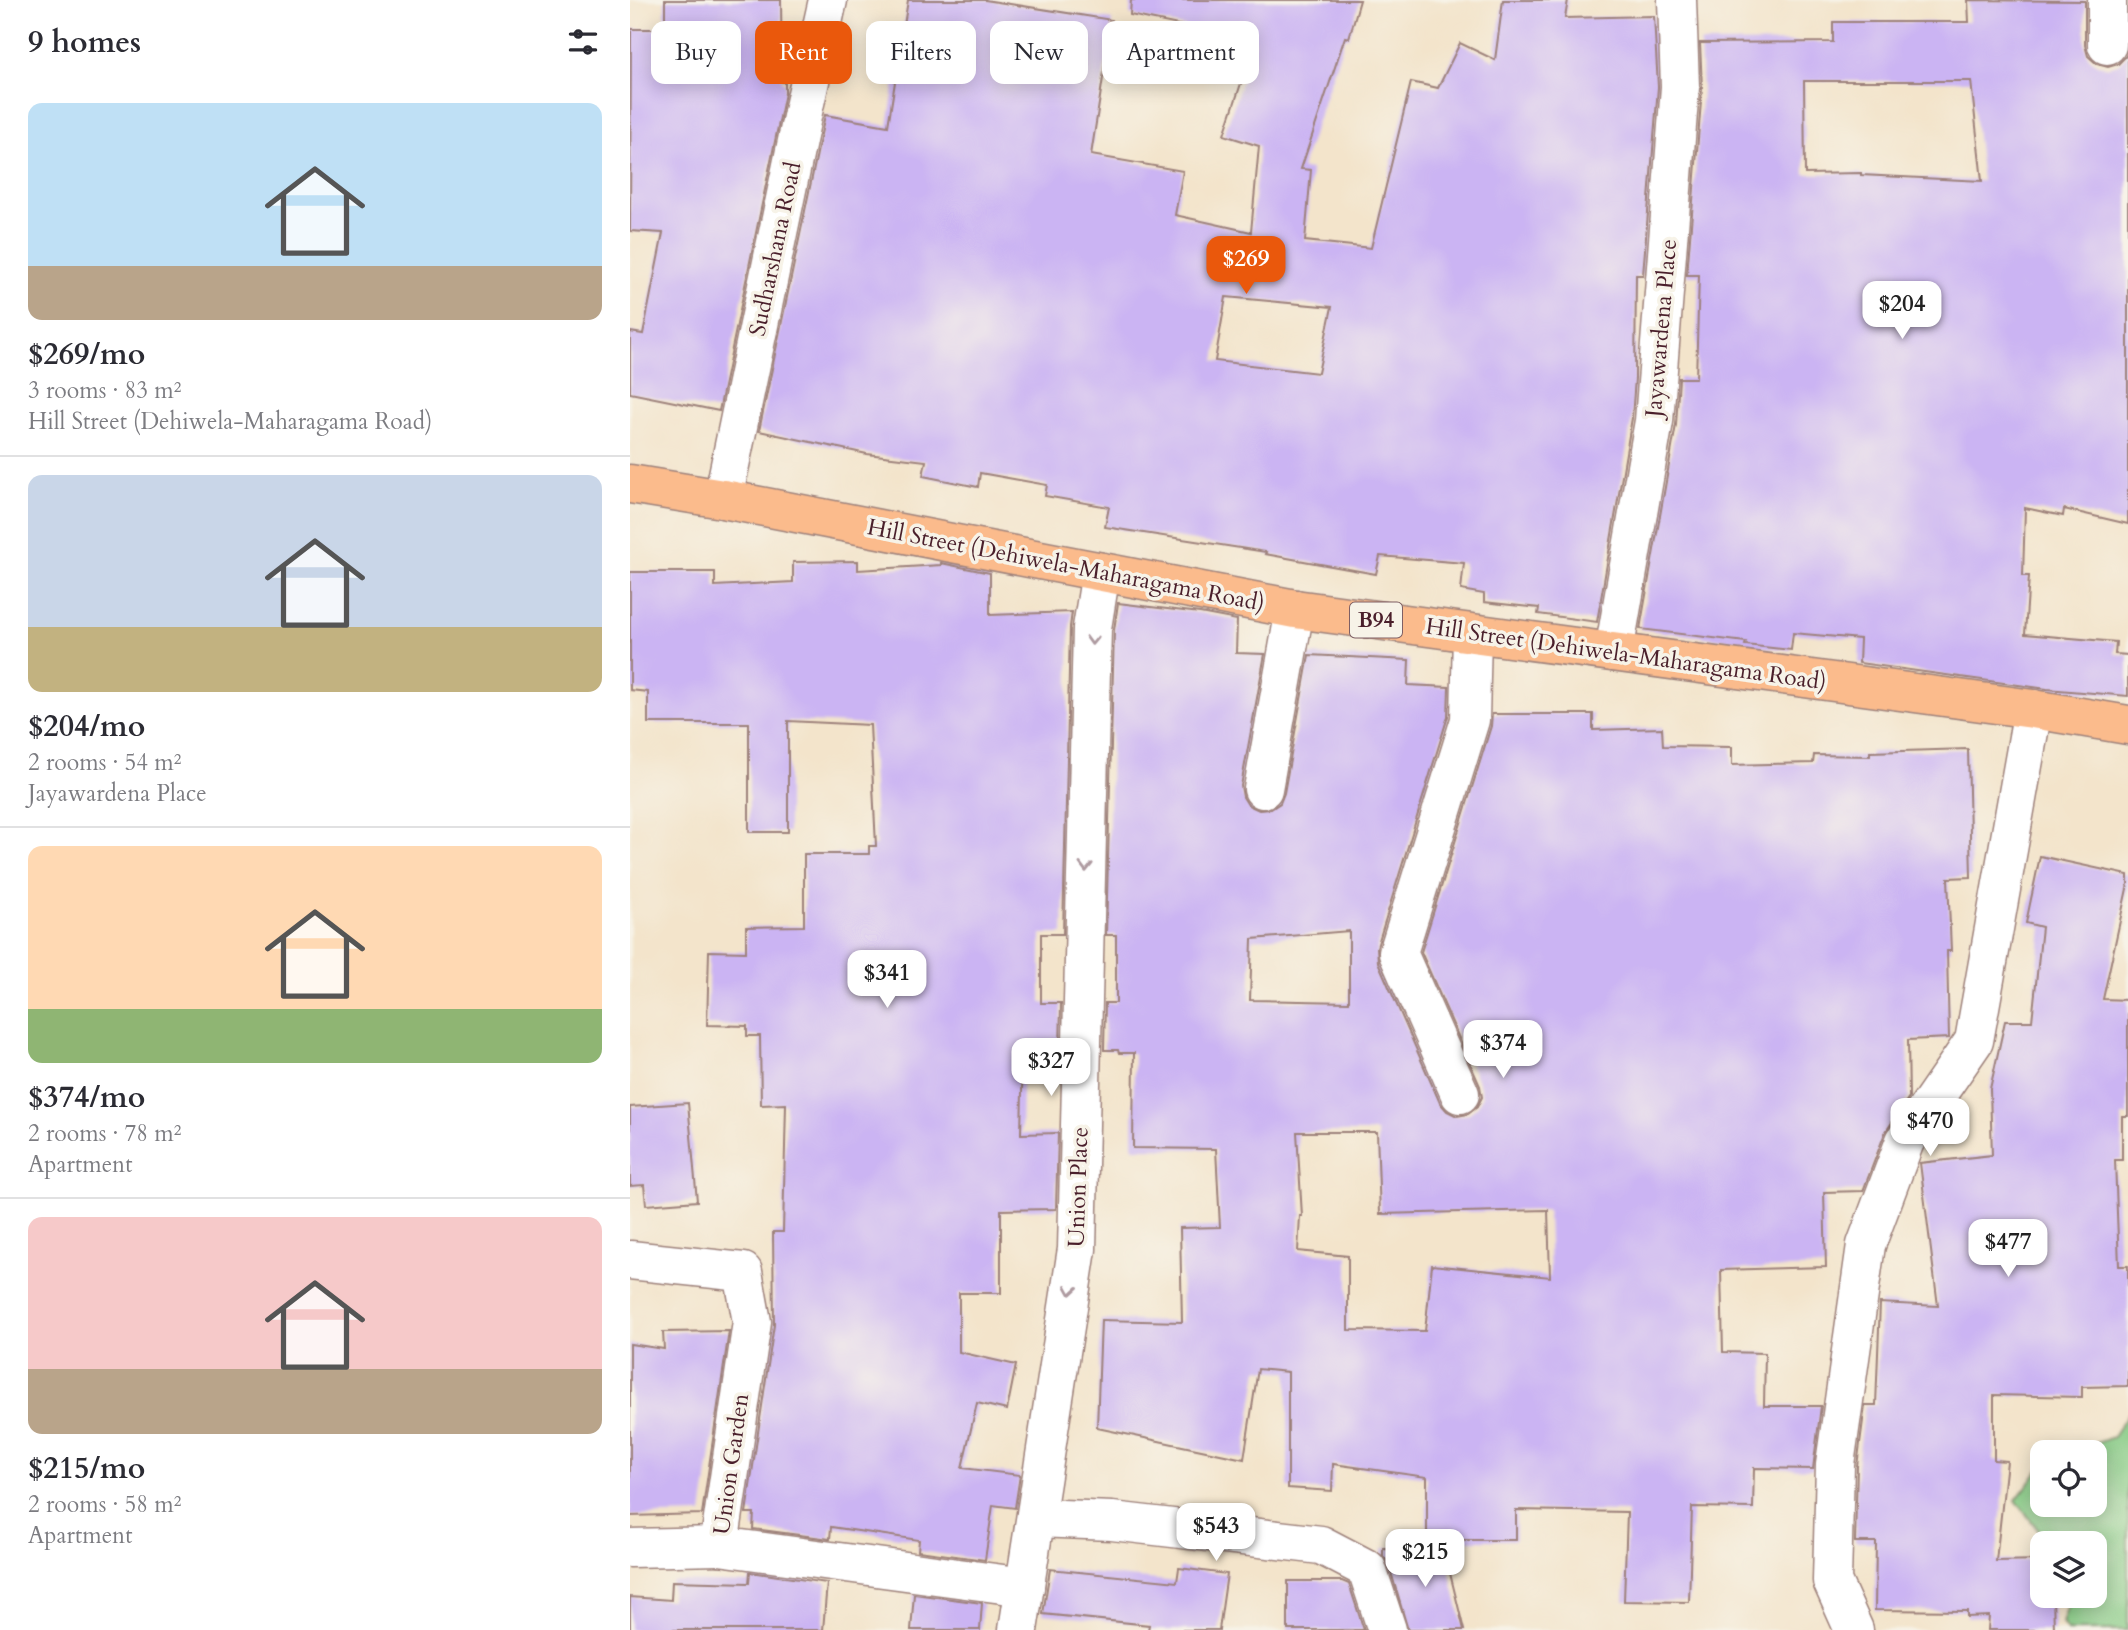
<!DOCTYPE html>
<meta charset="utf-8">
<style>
:root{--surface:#fff;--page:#f7f7f7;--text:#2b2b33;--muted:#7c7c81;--line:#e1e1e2;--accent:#ea580c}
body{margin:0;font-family:Cardo,serif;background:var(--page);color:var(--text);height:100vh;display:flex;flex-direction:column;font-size:26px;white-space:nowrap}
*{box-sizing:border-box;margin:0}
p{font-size:23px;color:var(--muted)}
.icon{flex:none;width:38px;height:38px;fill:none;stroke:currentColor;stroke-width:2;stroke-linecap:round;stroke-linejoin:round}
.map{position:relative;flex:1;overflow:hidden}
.drawer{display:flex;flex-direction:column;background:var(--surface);width:630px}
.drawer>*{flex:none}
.guide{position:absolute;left:21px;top:21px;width:665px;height:63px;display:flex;gap:14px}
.fabs{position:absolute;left:1400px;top:1440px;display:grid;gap:14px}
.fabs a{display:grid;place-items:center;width:77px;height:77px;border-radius:14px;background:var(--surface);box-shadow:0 4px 18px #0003;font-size:35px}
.price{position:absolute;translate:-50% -60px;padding:0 16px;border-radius:14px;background:#fff;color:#222;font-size:23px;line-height:46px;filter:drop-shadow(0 2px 4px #0008)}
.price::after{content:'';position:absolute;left:50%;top:42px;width:21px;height:16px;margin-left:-10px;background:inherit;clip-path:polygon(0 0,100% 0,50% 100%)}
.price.current{background:var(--accent);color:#fff}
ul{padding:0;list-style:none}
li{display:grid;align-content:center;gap:14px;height:371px;padding:0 28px}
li+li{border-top:2px solid var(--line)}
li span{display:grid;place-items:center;height:217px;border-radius:14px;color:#555}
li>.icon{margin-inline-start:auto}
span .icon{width:126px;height:126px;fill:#fffc;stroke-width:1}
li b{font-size:30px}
h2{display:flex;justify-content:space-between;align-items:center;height:84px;padding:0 28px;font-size:30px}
.pill{padding:0 24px;border-radius:14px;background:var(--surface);box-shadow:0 4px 18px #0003;font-size:24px;line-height:63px}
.pill.current{background:var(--accent);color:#fff}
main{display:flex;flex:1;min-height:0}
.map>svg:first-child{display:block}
.green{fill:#85ca84;stroke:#687458;stroke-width:2}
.building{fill:#cbb4f3;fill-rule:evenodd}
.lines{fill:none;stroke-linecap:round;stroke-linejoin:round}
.minor-casing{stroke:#9e827b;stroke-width:41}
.major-casing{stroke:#9e827b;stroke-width:41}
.minor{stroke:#fff;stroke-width:38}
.major{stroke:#fbbb8c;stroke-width:38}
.oneway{stroke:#ae9aa0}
.labels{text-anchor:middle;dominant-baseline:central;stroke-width:7;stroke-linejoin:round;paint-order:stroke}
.shield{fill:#f7f3e8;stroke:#7e5f64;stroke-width:2}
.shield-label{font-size:21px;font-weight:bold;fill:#4a1f2b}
.street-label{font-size:23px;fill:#4a1f2b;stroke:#f7f3e8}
</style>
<main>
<section class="drawer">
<h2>9 homes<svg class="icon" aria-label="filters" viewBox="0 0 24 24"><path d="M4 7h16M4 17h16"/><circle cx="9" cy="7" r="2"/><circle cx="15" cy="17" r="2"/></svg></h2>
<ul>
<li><span style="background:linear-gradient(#bfe0f5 75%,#b9a48a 0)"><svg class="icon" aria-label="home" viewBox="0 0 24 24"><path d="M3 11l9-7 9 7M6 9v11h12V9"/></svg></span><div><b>$269/mo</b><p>3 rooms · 83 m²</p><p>Hill Street (Dehiwela-Maharagama Road)</p></div></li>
<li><span style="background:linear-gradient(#c9d6e8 70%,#c2b280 0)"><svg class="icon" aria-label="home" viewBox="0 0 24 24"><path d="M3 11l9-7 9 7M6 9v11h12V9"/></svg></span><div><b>$204/mo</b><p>2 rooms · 54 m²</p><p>Jayawardena Place</p></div></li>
<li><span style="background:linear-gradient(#ffd9b3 75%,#8fb573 0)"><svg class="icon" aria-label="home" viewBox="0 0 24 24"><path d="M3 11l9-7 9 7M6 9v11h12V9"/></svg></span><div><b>$374/mo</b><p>2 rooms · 78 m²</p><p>Apartment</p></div></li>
<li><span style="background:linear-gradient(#f6c9c9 70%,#b9a48a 0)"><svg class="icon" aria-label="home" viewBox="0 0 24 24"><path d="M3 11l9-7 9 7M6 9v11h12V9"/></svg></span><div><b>$215/mo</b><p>2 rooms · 58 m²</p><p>Apartment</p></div></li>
</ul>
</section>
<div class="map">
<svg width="1498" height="1630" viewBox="0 0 1498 1630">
<rect width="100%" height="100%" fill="#f7f3e8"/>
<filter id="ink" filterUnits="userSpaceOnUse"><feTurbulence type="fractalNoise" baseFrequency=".0143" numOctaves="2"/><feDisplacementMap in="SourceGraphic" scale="14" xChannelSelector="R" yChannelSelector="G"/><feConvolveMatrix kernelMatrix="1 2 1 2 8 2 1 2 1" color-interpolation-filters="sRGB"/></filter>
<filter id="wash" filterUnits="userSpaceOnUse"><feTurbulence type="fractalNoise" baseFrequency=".00686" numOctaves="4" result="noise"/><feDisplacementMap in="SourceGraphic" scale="28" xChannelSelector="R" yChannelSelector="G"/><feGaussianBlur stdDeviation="1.57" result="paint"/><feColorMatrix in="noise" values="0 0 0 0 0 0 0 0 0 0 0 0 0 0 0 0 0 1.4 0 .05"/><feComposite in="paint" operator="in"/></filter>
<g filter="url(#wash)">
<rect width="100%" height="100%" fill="#f3e4cb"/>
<polygon class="green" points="1498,1414 1498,1630 1437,1630 1432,1623 1441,1596 1465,1596 1465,1544 1418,1543 1386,1500 1412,1467 1412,1505 1465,1505 1465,1452 1443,1452 1483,1437"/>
<g id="blocks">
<g class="building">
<polygon points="35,0 151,0 152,82 155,82 155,93 89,411 0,393 0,332 13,334 33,233 0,231 1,29 35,29"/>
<path d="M 278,0 L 355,0 L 482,20 L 461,155 L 553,171 L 545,215 L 621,232 L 629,146 L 594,135 L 625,41 L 500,15 L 501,0 L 730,0 L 719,38 L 715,37 L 671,169 L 681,170 L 675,241 L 741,248 L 781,82 L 808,88 L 830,43 L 865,60 L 873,0 L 938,0 L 935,18 L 1024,16 L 1028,87 L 1013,275 L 1006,275 L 1005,378 L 1002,418 L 967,622 L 908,614 L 909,608 L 854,602 L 854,594 L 831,590 L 834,563 L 750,556 L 746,574 L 635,554 L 636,552 L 475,527 L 479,507 L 415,496 L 417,485 L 350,473 L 348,487 L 293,476 L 296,461 L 237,454 L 129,431 L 195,115 L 258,126 ZM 596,297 L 702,307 L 688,373 L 585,361 Z"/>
<path d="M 1338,0 L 1455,1 L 1455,45 L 1458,56 L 1467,64 L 1478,67 L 1488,64 L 1496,56 L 1498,49 L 1498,524 L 1434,509 L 1433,516 L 1395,508 L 1393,576 L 1399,576 L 1395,634 L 1486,642 L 1485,654 L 1498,655 L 1498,696 L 1417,689 L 1229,663 L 1230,639 L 1163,633 L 1161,650 L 1115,645 L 1116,642 L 1010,629 L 1046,425 L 1049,378 L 1066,378 L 1069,275 L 1057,275 L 1072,89 L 1070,43 L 1203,42 L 1203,22 L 1339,22 ZM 1174,81 L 1341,81 L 1352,181 L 1231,175 L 1231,173 L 1175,174 Z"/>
<polygon points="228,561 228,570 311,565 311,563 360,573 360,615 442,612 440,627 433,934 411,934 411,1003 431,1003 430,1050 393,1050 391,1134 428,1133 426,1209 371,1210 371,1293 329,1293 329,1352 386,1365 377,1410 347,1403 332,1468 390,1475 385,1508 363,1505 355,1560 288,1551 289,1540 201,1527 200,1539 123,1529 124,1513 116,1513 144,1325 143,1232 153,1232 156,1104 131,1105 130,1036 117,1036 117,1026 77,1025 79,951 116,952 116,927 174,926 174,854 239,854 239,846 246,846 240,725 158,721 158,832 119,832 119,723 18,723 18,692 0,690 0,572 85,572 85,586 163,582 163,562"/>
<path d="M 488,603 L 570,613 L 607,620 L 606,653 L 635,654 L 611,786 L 613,797 L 618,805 L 629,810 L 641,809 L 650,803 L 654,793 L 679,655 L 779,660 L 778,685 L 819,687 L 818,716 L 747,947 L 748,962 L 810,1103 L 817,1111 L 827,1116 L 838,1114 L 847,1107 L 852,1097 L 850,1086 L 791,952 L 861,726 L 862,714 L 963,714 L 963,730 L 1032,728 L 1033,746 L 1102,747 L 1102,765 L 1183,763 L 1184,755 L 1240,756 L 1240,752 L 1338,749 L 1341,877 L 1318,878 L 1321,951 L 1317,951 L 1319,1038 L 1278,1040 L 1279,1097 L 1255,1133 L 1233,1191 L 1194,1192 L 1196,1267 L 1091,1270 L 1093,1352 L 1135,1353 L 1134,1406 L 1191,1406 L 1183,1469 L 1124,1468 L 1123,1508 L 1062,1507 L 1059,1602 L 994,1601 L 997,1512 L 886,1510 L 886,1540 L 797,1540 L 797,1477 L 703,1464 L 702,1491 L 658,1488 L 658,1372 L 628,1369 L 614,1459 L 467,1428 L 471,1320 L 552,1322 L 550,1228 L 590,1227 L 586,1149 L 503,1148 L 504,1053 L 489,1053 L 488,1050 L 474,1050 L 475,1003 L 486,1003 L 486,935 L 476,935 L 484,630 ZM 719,931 L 719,1002 L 620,1000 L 622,939 ZM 667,1132 L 747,1132 L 750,1214 L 918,1210 L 920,1277 L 802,1265 L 795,1331 L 718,1330 L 718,1256 L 668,1251 L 670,1216 L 672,1216 Z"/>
<polygon points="1410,856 1498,875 1498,884 1473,999 1498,1000 1498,1116 1492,1116 1492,1160 1485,1160 1489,1266 1498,1266 1498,1386 1452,1387 1452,1397 1364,1395 1364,1460 1377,1461 1366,1561 1412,1560 1412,1596 1423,1596 1424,1630 1358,1630 1359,1616 1337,1617 1337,1611 1245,1610 1246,1542 1225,1542 1227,1466 1235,1405 1246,1405 1250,1303 1308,1306 1290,1163 1362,1155 1360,1089 1375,1021 1402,1021 1412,927 1396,923"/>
<polygon points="58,1103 67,1201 16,1205 14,1185 0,1186 0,1107"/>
<polygon points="99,1331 72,1514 0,1516 0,1344 34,1349 33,1332"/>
<polygon points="753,1548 814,1549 834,1630 778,1630 758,1562 753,1556"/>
<polygon points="549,1568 597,1574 589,1630 518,1630 519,1625 413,1614 420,1569 547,1582"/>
<polygon points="120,1572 197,1583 193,1630 0,1630 0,1597 41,1600 42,1581 119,1583"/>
<polygon points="658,1581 712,1581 719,1584 734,1630 658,1630"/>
<polygon points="284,1594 352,1603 350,1630 281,1630"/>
</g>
</g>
</g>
<g filter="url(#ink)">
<use href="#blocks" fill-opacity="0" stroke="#9e827b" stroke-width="2"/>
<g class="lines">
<g class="minor-casing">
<g id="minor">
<polyline points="1477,0 1477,45"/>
<polyline points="93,499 173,112 198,0"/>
<polyline points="984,652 1024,421 1050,87 1047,0"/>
<polyline points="633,789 665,609"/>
<polyline points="830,1094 768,953 840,720 842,634"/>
<polyline points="0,1260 113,1272 122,1322 89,1546 395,1587"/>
<polyline points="406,1518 482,1521 691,1545 737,1569 757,1630"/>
<polyline points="0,1548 89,1546"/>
<polyline points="388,1630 447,1249 462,628 471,572"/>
<polyline points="1224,1630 1202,1581 1205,1464 1236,1245 1275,1141 1344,1041 1403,709"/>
</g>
</g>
<g class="major-casing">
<polyline id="major" points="0,484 93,499 665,609 1403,709 1498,725"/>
</g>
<use href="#minor" class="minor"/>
<use href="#major" class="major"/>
</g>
<defs><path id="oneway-chevron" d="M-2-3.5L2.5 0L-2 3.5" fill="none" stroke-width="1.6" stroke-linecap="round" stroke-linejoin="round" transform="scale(1.75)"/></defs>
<g class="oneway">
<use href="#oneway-chevron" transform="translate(462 640) rotate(92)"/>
<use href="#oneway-chevron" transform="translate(456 867) rotate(91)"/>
<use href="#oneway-chevron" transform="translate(441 1290) rotate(99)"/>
</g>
</g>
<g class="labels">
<rect class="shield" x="720" y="602.5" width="52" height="35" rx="5"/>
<g class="shield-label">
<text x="746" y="620">B94</text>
</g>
<g class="street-label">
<text transform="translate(145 249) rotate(-78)">Sudharshana Road</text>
<text transform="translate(1031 328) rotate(-85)">Jayawardena Place</text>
<text transform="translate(436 565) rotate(11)">Hill Street (Dehiwela-Maharagama Road)</text>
<text transform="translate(996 654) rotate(8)">Hill Street (Dehiwela-Maharagama Road)</text>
<text transform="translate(448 1187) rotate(-88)">Union Place</text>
<text transform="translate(101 1464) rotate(-82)">Union Garden</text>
</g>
</g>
</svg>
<div class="fabs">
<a><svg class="icon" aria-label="locate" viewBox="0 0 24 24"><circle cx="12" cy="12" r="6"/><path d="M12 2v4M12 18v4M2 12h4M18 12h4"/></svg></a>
<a><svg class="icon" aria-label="layers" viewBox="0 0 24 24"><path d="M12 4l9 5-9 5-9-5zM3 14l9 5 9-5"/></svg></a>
</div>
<b class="price current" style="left:616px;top:296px">$269</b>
<b class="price" style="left:1272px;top:341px">$204</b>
<b class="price" style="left:257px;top:1010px">$341</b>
<b class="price" style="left:873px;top:1080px">$374</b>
<b class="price" style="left:421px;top:1098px">$327</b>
<b class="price" style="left:1300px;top:1158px">$470</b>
<b class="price" style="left:1378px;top:1279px">$477</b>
<b class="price" style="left:586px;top:1563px">$543</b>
<b class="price" style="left:795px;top:1589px">$215</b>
<div class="guide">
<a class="pill">Buy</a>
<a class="pill current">Rent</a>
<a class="pill">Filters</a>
<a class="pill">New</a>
<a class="pill">Apartment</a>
</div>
</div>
</main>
